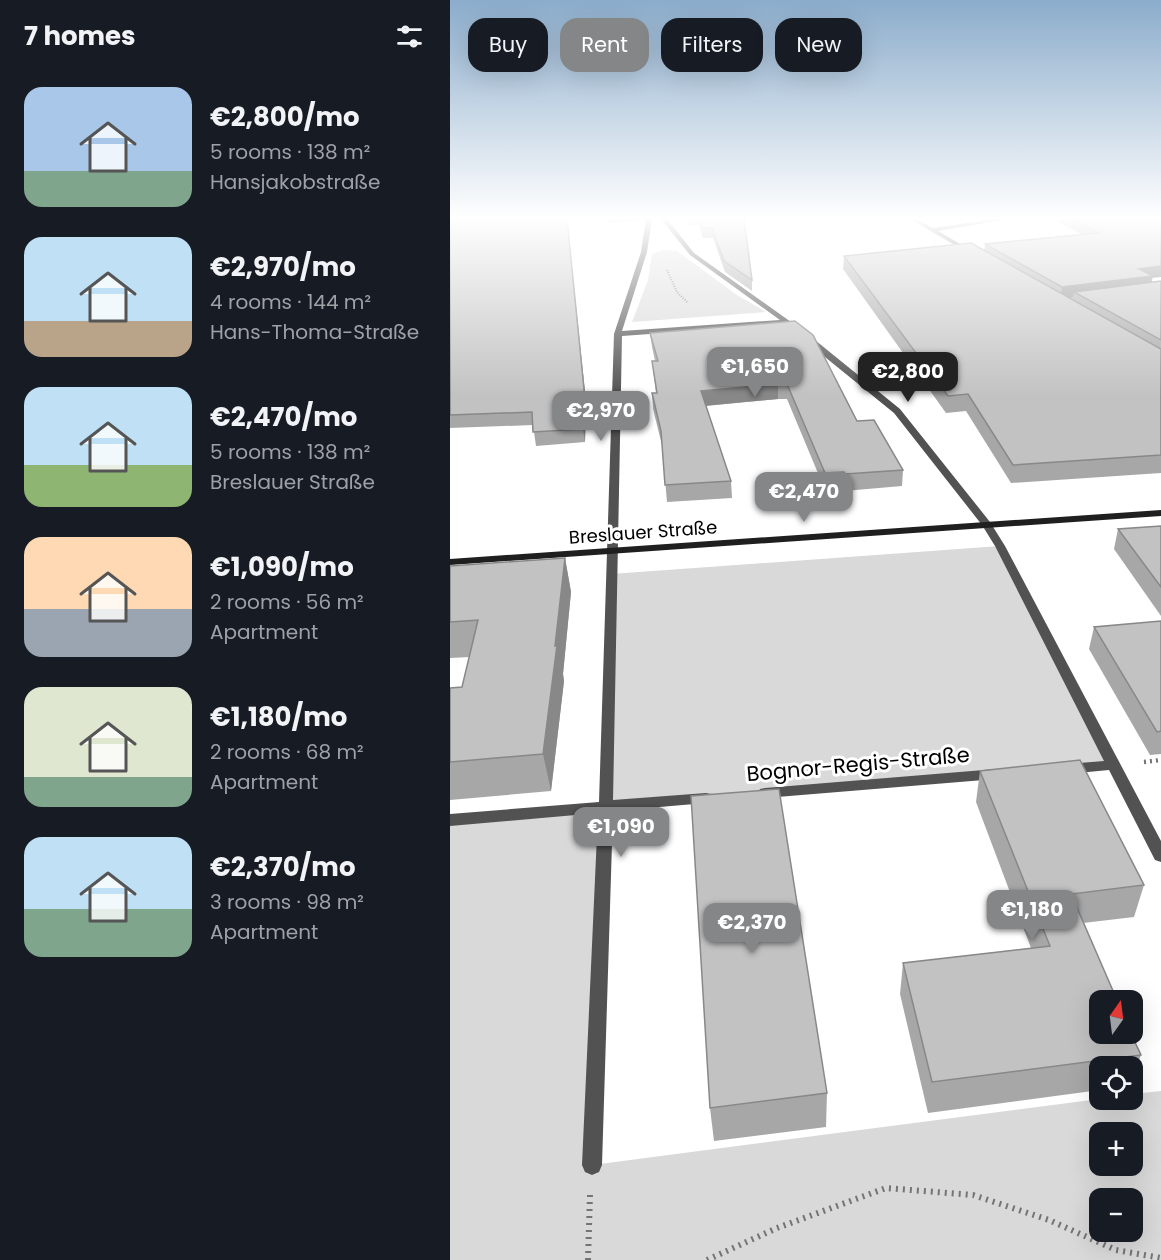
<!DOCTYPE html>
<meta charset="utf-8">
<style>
:root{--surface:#171b24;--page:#242831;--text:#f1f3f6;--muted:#9ea1a6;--accent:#858687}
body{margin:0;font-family:Poppins,sans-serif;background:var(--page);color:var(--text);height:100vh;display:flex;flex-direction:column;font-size:22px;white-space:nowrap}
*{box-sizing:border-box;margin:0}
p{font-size:20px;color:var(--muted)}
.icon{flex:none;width:33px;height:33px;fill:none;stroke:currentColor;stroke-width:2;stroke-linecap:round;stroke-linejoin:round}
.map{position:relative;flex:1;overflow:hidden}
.drawer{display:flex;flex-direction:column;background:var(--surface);width:450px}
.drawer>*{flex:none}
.banner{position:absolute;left:18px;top:18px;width:570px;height:54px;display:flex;gap:12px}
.needle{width:39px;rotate:14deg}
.fabs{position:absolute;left:639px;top:990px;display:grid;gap:12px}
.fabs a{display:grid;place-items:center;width:54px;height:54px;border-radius:12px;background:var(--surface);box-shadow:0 6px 24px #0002;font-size:30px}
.price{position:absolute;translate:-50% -51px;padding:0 14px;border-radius:12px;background:var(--accent);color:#fff;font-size:20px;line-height:39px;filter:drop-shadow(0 2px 3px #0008)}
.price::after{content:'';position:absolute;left:50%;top:36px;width:18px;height:14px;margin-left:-9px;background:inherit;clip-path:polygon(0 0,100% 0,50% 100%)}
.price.on{background:#222;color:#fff}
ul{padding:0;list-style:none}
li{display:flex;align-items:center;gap:18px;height:150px;padding:0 24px}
li span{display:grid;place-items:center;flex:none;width:168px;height:120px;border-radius:18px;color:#555}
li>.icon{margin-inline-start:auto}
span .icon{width:72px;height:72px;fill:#fffc;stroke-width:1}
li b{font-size:26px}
h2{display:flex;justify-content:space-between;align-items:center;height:72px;padding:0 24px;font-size:26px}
.pill{padding:0 21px;border-radius:18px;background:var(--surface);box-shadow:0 6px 24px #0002;font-size:21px;line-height:54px}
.pill.on{background:var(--accent);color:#fff}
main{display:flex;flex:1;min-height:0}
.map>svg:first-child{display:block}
.green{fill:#d9d9d9;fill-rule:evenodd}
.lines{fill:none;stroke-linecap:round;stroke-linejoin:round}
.path-far2{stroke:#747474;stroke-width:2;stroke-dasharray:1 1.5;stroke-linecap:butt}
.path-far1{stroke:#747474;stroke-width:4.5;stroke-dasharray:2 4;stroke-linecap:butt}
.path{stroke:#747474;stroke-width:6;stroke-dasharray:2 5;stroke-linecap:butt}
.street{fill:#525252;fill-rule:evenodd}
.secondary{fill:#1f1f1f;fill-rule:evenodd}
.wall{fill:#a7a7a7}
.shaded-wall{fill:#888}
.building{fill:#c2c2c2;stroke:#888;stroke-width:1.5}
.labels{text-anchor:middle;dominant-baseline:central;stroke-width:6;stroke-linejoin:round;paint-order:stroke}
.street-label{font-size:18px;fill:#000;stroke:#fff}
.near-street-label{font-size:21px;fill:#000;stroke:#fff}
</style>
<main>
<section class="drawer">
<h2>7 homes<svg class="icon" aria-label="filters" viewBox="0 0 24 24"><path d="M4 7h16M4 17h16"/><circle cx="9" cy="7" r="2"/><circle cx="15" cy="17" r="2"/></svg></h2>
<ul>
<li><span style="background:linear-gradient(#a9c7e8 70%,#7fa58c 0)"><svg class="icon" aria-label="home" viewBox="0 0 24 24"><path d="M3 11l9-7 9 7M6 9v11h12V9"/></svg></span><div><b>€2,800/mo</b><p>5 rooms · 138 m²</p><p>Hansjakobstraße</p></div></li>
<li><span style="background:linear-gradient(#bfe0f5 70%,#b9a48a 0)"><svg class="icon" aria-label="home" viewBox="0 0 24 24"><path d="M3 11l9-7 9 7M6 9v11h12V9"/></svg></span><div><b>€2,970/mo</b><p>4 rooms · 144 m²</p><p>Hans-Thoma-Straße</p></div></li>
<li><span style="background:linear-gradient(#bfe0f5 65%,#8fb573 0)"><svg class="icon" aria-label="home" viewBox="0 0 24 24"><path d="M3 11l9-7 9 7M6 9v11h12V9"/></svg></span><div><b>€2,470/mo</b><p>5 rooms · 138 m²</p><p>Breslauer Straße</p></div></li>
<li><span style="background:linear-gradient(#ffd9b3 60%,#9aa5b1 0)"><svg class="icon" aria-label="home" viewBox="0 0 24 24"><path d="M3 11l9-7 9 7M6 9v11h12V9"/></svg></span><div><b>€1,090/mo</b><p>2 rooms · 56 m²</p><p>Apartment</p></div></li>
<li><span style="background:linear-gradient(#dfe7d0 75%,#7fa58c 0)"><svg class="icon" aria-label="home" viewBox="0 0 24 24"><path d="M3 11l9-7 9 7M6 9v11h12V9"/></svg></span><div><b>€1,180/mo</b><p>2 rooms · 68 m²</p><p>Apartment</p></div></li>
<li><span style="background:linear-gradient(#bfe0f5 60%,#7fa58c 0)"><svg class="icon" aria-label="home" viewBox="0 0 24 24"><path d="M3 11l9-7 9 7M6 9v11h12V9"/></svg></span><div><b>€2,370/mo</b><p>3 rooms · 98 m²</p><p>Apartment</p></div></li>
</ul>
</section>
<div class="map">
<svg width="711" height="1260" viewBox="0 0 711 1260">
<rect width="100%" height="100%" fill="#fff"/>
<g class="green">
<polygon points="213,250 227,251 287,295 316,312 182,322 198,280 202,254"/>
<path d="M 550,546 L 663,765 L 156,806 L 142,1165 L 649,1099 L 682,1100 L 683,1094 L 711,1091 L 711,1260 L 0,1260 L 0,820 L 156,805 L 161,574 ZM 650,1132 L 682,1132 L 682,1166 L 650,1166 ZM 650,1198 L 682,1198 L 682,1232 L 650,1232 Z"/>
</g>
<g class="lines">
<polyline class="path-far2" points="217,270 227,292 238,303"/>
<polyline class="path-far1" points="694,762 711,760"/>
<g class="path">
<polyline points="138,1260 140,1195"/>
<polyline points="257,1260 327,1228 436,1188 523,1195 599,1220 666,1250 711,1258"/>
</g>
<g class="street">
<polygon points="196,219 202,219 197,252 172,331 330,320 240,255 211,219 217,219 244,253 341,322 337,324 172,336 163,800 256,793 261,794 263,798 261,802 256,803 163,811 152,1165 149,1172 142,1175 135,1172 132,1165 148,813 0,826 0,814 149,802 164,334 191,252"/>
<polygon points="460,219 467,219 483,228 544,219 560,219 488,231 524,252 522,255"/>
<polygon points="354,336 360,336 450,409 540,522 555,546 711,841 711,862 705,860 659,770 617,774 612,773 610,769 612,765 617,764 654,761 545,546 532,525 444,413 354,340"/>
<polygon points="546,769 551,770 553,774 551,778 546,779 315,798 310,797 308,793 310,789 315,788"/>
</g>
<polygon class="secondary" points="711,510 711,516 0,565 0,559"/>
</g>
<g class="wall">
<polygon points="0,219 117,219 136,402 135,442 86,446 83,425 0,428"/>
<polygon points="157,219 195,219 193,221 158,223"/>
<polygon points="238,219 294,219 302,280 302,291 275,272 263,238 253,238 249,225 240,225"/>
<polygon points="603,219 711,219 702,282 711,281 711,473 561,483 516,411 496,413 393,269 394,256 534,251 535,244 631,234"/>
<polygon points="345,321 407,421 453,470 452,486 394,491 394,489 375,490 337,399 328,399 256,406 281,481 282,498 217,502 212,445 203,409 202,393 206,393 202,361 205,361 202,347 200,333"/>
<polygon points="711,526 711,616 664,549 668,529"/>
<polygon points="115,558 121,592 113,674 114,681 101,791 0,800 0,688 12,687 20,657 0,658 0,566"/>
<polygon points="711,621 711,754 700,755 639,649 644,627"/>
<polygon points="530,771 694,885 684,917 633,923 691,1055 682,1077 682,1066 650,1066 650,1090 478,1113 450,994 453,963 581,948 526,802"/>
<polygon points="377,1093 376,1127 264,1141 260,1108"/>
</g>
<g class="shaded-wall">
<polygon points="117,219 136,402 135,442 133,429"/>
<polygon points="711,266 711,277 702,278 700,288 624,292 623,297 610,299 612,287 689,269"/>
<polygon points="328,384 328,399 252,406 251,391"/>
<polygon points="115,558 121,592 113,674 114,681 101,791 93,754"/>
</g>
<g class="building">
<polygon points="0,219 117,219 134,389 133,429 83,432 82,412 0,415"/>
<polygon points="250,219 294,219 302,280 274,261 262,228 253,228"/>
<polygon points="624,219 711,219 711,266 689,269 703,276 612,287 535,244 649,233"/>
<polygon points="521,243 711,349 711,455 563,465 518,394 498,396 394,256"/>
<polygon points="711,281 711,340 624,292"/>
<polygon points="345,321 363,335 407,421 424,420 453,470 395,474 394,472 375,473 337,384 328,384 251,391 281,481 215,485 211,431 202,393 207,393 202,361 208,361 200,333"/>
<polygon points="711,526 711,587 668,529"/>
<polygon points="115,558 105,646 107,645 93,754 0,762 0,688 12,687 28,620 0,622 0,566"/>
<polygon points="711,621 711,731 707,732 644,627"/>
<polygon points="630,760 694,885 621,894 667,1000 650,1000 650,1034 681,1034 691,1055 482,1082 453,963 600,946 530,771"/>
<polygon points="329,789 377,1093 260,1108 241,796"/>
</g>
<linearGradient id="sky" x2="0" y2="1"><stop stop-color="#8baccb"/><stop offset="0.55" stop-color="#fff"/><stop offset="1" stop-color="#fff" stop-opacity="0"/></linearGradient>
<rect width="711" height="396" fill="url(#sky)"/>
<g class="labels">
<g class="street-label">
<text transform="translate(193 532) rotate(-4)">Breslauer Straße</text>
</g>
<g class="near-street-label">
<text transform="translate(408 764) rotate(-5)">Bognor-Regis-Straße</text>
</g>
</g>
</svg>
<div class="fabs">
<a><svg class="needle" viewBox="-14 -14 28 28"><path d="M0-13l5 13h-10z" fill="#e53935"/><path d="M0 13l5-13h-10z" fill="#9ea1a6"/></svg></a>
<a><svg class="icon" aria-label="locate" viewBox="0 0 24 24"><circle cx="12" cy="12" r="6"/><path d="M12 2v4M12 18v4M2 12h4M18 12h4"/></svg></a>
<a>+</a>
<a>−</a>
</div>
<b class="price" style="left:305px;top:398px">€1,650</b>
<b class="price on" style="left:458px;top:403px">€2,800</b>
<b class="price" style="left:151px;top:442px">€2,970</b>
<b class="price" style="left:354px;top:523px">€2,470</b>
<b class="price" style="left:171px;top:858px">€1,090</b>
<b class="price" style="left:582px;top:941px">€1,180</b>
<b class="price" style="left:302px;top:954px">€2,370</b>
<div class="banner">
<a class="pill">Buy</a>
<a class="pill on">Rent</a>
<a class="pill">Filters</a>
<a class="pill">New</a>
</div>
</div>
</main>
